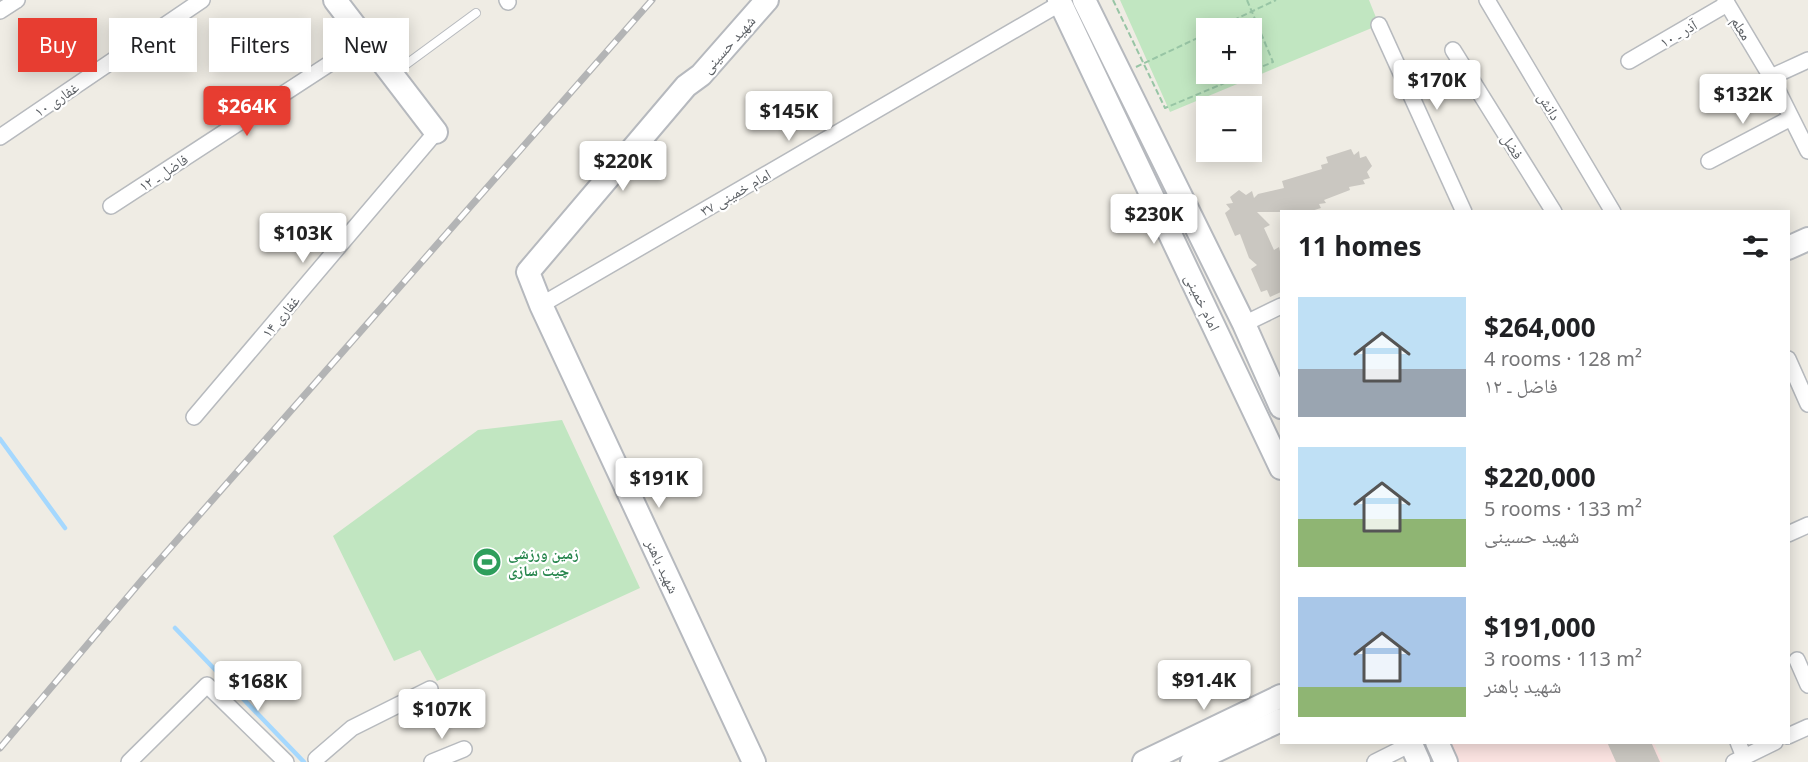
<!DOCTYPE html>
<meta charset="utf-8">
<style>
:root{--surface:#fff;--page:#f2f2f2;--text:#202124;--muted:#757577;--accent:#e73d31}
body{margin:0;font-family:"Noto Sans","Noto Naskh Arabic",sans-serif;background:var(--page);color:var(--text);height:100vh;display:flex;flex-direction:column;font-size:22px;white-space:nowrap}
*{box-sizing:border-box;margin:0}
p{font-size:20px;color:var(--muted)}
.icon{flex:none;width:33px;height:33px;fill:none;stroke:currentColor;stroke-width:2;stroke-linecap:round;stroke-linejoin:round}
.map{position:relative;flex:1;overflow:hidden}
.sheet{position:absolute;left:1280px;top:210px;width:510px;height:534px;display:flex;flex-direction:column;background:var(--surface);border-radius:0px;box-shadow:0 3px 15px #0003}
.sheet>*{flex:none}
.guide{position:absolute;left:18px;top:18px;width:570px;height:54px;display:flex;gap:12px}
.tools{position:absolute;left:1196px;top:18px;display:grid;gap:12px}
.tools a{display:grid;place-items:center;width:66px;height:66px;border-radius:0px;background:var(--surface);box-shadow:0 3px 15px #0003;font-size:30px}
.price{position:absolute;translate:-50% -51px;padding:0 14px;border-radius:6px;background:#fff;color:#222;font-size:20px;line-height:39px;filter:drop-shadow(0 2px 3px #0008)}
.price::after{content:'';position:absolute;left:50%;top:36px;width:18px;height:14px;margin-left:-9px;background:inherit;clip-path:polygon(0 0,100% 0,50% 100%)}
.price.on{background:var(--accent);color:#fff}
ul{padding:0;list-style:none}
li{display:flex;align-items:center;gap:18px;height:150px;padding:0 18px}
li span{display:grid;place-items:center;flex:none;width:168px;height:120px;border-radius:0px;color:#555}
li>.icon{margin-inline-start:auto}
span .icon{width:72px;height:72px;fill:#fffc;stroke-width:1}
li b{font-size:26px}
h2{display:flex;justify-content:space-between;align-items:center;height:72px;padding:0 18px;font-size:26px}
.tag{padding:0 21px;border-radius:0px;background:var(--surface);box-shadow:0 3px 15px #0003;font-size:21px;line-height:54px}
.tag.on{background:var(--accent);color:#fff}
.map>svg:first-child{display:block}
.medical{fill:#fbe3e1}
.green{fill:#c1e6c1;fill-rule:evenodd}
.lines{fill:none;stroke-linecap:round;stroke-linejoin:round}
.stream{stroke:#a5d8fe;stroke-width:4.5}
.building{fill:#cac7c1}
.lane-casing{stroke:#b7babe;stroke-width:10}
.street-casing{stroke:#b7babe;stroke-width:18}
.secondary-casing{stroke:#b6b9be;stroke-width:26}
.path{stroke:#98c5a5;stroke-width:2;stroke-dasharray:6 3;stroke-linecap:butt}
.lane{stroke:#fff;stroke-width:8}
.street{stroke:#fff;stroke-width:15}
.secondary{stroke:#fff;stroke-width:22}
.rail-casing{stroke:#b3b4b5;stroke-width:7}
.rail{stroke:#fff;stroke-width:4.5;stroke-dasharray:14;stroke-linecap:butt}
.labels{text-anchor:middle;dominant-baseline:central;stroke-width:4.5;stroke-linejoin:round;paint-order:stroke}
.street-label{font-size:15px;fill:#5c6065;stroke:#fff}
.leisure-label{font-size:15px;font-weight:bold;fill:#27864d;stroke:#fff;text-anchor:start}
</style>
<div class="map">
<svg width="1808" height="762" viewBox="0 0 1808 762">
<rect width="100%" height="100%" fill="#efece4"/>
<polygon class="medical" points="1443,743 1654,743 1663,762 1452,762"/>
<g class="green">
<path d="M 1120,0 L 1369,0 L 1379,25 L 1170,112 ZM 1206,28 L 1251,28 L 1251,74 L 1206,74 Z"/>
<polygon points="562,420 640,588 437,681 420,650 394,661 333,536 478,430"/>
</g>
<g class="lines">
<g class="stream">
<polyline points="0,439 65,528"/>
<polyline points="175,628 304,762"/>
</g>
</g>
<g class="building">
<polygon points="1351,149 1354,155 1359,151 1360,158 1366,156 1372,166 1367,172 1370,178 1363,180 1365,184 1349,187 1350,190 1324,200 1326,203 1319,204 1321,208 1308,212 1257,212 1270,225 1264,228 1274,250 1279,247 1281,256 1281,292 1270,297 1267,290 1261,292 1251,269 1257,265 1249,258 1240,234 1235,236 1225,213 1230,209 1226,204 1233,203 1230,197 1239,190 1246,195 1252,191 1254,198 1258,194 1284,188 1282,181 1322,169 1321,165 1328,163 1326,157"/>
<polygon points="1607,742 1651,742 1660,762 1616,762"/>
</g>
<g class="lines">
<g class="lane-casing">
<polyline id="lane" points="393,74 476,13"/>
</g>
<g class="street-casing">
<g id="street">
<polyline points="507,0 508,2"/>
<polyline points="1487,0 1613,212"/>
<polyline points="1725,0 1771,77 1808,151"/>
<polyline points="0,11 17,0"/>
<polyline points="1379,25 1464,212"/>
<polyline points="1453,50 1554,212"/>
<polyline points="1629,61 1727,4"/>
<polyline points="1771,77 1808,60"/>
<polyline points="0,137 202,0"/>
<polyline points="1709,161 1791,118"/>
<polyline points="111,206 366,40"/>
<polyline points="541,305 1054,7"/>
<polyline points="1244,324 1281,306"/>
<polyline points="1788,359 1808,404"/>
<polyline points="194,417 436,132"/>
<polyline points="1788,534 1808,525"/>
<polyline points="1797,660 1808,685"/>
<polyline points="1788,736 1808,727"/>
<polyline points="1738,742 1744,757"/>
<polyline points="316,759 352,728 430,689"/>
<polyline points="129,762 207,685 286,762"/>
<polyline points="432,762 464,749"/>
<polyline points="1375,762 1411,744"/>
<polyline points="1734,762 1775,742"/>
</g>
</g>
<g class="secondary-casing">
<g id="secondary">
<polyline points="335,0 436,132"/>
<polyline points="1059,0 1281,468"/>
<polyline points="1084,0 1244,324 1281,407"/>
<polyline points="1788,248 1808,239"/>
<polyline points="1410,742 1419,762"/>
<polyline points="1437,742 1446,762"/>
<polyline points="754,762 541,305 528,272 686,86 701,75 767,0"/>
<polyline points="1144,762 1281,696"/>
<polyline points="1192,762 1281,720"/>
</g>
</g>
<g class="path">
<polyline points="1113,0 1165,108 1246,74"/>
<polyline points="1247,0 1273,62 1251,71"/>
<polyline points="1217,28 1276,0"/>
<polyline points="1136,67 1206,34"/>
</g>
<use href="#lane" class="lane"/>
<use href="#street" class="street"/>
<use href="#secondary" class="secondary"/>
<g class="rail-casing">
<polyline id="rail" points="0,748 142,580 652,0"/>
</g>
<use href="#rail" class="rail"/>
</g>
<defs>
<g id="stadium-disc" transform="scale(1.5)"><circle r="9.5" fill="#2e9e5b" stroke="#fff"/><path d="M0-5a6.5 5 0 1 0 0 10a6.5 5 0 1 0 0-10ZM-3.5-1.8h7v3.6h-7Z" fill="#fff"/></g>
</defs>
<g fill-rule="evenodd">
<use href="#stadium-disc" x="487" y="562"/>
</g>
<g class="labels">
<g class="street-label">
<text transform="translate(1742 28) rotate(58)">معلم</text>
<text transform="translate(1678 33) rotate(-30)">آذر ـ ۱۰</text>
<text transform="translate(728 44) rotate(-48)">شهید حسینی</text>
<text transform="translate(56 99) rotate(-34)">غفاری ۱۰</text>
<text transform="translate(1550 106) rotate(59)">دانش</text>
<text transform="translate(1513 146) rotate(58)">فضل</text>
<text transform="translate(163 172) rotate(-33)">فاضل ـ ۱۲</text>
<text transform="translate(735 192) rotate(-30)">امام خمینی ۳۷</text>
<text transform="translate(1203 302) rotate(64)">امام خمینی</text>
<text transform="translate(280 316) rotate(-50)">غفاری ۱۴</text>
<text transform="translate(663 566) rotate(65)">شهید باهنر</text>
</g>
<g class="leisure-label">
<text x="508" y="553">زمین ورزشی<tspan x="508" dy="17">چیت سازی</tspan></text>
</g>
</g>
</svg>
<div class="tools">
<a>+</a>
<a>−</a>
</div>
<b class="price" style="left:1437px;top:111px">$170K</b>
<b class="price" style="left:1743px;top:125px">$132K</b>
<b class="price on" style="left:247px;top:137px">$264K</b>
<b class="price" style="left:789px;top:142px">$145K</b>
<b class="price" style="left:623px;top:192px">$220K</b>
<b class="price" style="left:1154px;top:245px">$230K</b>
<b class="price" style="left:303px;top:264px">$103K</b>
<b class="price" style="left:659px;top:509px">$191K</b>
<b class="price" style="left:1204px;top:711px">$91.4K</b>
<b class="price" style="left:258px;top:712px">$168K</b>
<b class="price" style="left:442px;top:740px">$107K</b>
<div class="guide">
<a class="tag on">Buy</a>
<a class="tag">Rent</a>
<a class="tag">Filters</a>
<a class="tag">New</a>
</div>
<section class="sheet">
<h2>11 homes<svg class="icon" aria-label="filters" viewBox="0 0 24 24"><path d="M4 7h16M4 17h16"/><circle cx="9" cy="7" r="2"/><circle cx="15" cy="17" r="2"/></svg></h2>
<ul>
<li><span style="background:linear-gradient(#bfe0f5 60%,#9aa5b1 0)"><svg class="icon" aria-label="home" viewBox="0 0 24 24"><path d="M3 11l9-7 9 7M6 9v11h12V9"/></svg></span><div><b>$264,000</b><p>4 rooms · 128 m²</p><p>فاضل ـ ۱۲</p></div></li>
<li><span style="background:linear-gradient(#bfe0f5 60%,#8fb573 0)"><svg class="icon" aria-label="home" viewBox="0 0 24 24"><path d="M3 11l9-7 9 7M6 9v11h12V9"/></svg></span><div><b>$220,000</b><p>5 rooms · 133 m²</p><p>شهید حسینی</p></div></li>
<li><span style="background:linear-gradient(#a9c7e8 75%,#8fb573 0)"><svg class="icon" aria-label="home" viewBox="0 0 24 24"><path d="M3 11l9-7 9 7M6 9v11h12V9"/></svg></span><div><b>$191,000</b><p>3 rooms · 113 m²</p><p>شهید باهنر</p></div></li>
</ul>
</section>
</div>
